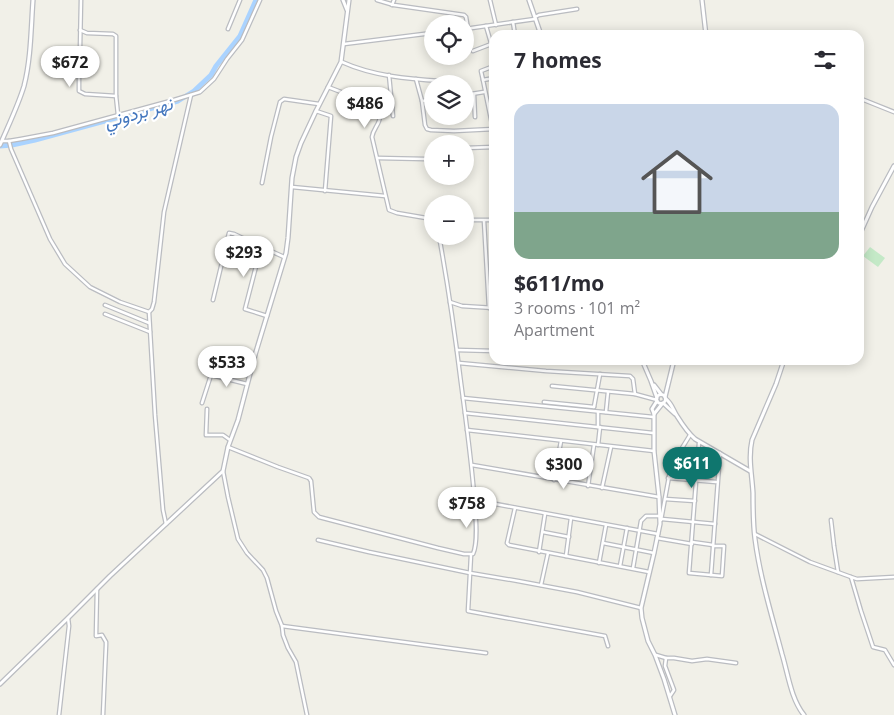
<!DOCTYPE html>
<meta charset="utf-8">
<style>
:root{--surface:#fff;--page:#f7f7f7;--text:#2b2b33;--muted:#7c7c81;--accent:#0f766e}
body{margin:0;font-family:"Open Sans",Vazirmatn,sans-serif;background:var(--page);color:var(--text);height:100vh;display:flex;flex-direction:column;font-size:19px;white-space:nowrap}
*{box-sizing:border-box;margin:0}
p{font-size:16px;color:var(--muted)}
.icon{flex:none;width:28px;height:28px;fill:none;stroke:currentColor;stroke-width:2;stroke-linecap:round;stroke-linejoin:round}
.map{position:relative;flex:1;overflow:hidden}
.details{position:absolute;left:489px;top:30px;width:375px;height:335px;display:flex;flex-direction:column;background:var(--surface);border-radius:15px;box-shadow:0 2px 12px #0003}
.details>*{flex:none}
.buttons{position:absolute;left:424px;top:15px;display:grid;gap:10px}
.buttons a{display:grid;place-items:center;width:50px;height:50px;border-radius:50%;background:var(--surface);box-shadow:0 2px 12px #0003;font-size:25px}
.price{position:absolute;translate:-50% -42px;padding:0 11px;border-radius:18px;background:#fff;color:#222;font-size:16px;line-height:32px;filter:drop-shadow(0 1px 2px #0008)}
.price::after{content:'';position:absolute;left:50%;top:30px;width:15px;height:11px;margin-left:-8px;background:inherit;clip-path:polygon(0 0,100% 0,50% 100%)}
.price.selected{background:var(--accent);color:#fff}
ul{padding:0;list-style:none}
li{display:grid;align-content:center;gap:10px;height:265px;padding:0 25px}
li span{display:grid;place-items:center;height:155px;border-radius:15px;color:#555}
li>.icon{margin-inline-start:auto}
span .icon{width:90px;height:90px;fill:#fffc;stroke-width:1}
li b{font-size:21px}
h2{display:flex;justify-content:space-between;align-items:center;height:60px;padding:0 25px;font-size:21px}
.map>svg:first-child{display:block}
.green{fill:#c4e9c7}
.lines{fill:none;stroke-linecap:round;stroke-linejoin:round}
.river{stroke:#aad3ff;stroke-width:5}
.minor-casing{stroke:#babcc1;stroke-width:5}
.tertiary-casing{stroke:#babcc1;stroke-width:5.5}
.secondary-casing{stroke:#bbbdc3;stroke-width:5.5}
.minor{stroke:#fff;stroke-width:2.5}
.tertiary{stroke:#fff;stroke-width:3}
.secondary{stroke:#fff;stroke-width:3}
.labels{text-anchor:middle;dominant-baseline:central;stroke-width:4.5;stroke-linejoin:round;paint-order:stroke}
.water-label{font-size:18px;font-style:italic;fill:#4477be;stroke:#fff}
</style>
<div class="map">
<svg width="894" height="715" viewBox="0 0 894 715">
<rect width="100%" height="100%" fill="#f1f0e8"/>
<polygon class="green" points="870,247 885,258 878,267 863,256"/>
<g class="lines">
<polyline class="river" points="0,146 12,145 35,140 178,101 194,91 211,75 216,66 240,36 256,0"/>
<g class="minor-casing">
<g id="minor">
<polyline points="81,0 80,49 79,60 79,91 85,94 116,96"/>
<polyline points="377,0 394,5 464,15 466,17 468,29"/>
<polyline points="490,0 496,25"/>
<polyline points="392,5 394,0"/>
<polyline points="535,17 539,15 577,9"/>
<polyline points="513,22 515,35"/>
<polyline points="486,26 491,43"/>
<polyline points="228,29 240,0"/>
<polyline points="465,29 535,19"/>
<polyline points="80,30 87,33 113,34 116,36 116,96 118,115"/>
<polyline points="578,35 597,33 600,35"/>
<polyline points="344,44 432,33"/>
<polyline points="473,51 494,43"/>
<path d="M 342,62 C 373,76 408,79 441,81"/>
<polyline points="389,75 393,116"/>
<polyline points="494,78 483,80 493,129 494,145"/>
<polyline points="416,79 422,101 425,125 427,129 431,130 454,131 494,129"/>
<polyline points="483,80 481,71 494,66"/>
<path d="M 328,87 L 354,97 L 377,100 C 379,106 382,115 379,121 C 377,127 373,130 372,137 L 389,210 L 397,213 L 432,219"/>
<polyline points="474,94 475,117"/>
<polyline points="465,95 484,92"/>
<polyline points="859,98 894,112"/>
<polyline points="422,101 432,100"/>
<polyline points="316,111 331,116 325,191"/>
<polyline points="2,141 9,141 21,139 53,133 174,100 200,92 214,79 227,59 242,40 260,0"/>
<polyline points="9,141 11,149 50,239 65,264 90,287 120,302 149,312"/>
<polyline points="465,148 494,147"/>
<polyline points="378,158 425,159"/>
<polyline points="455,176 455,178"/>
<polyline points="262,183 271,137 280,102 284,99 319,104"/>
<polyline points="292,187 385,196"/>
<polyline points="465,220 494,220"/>
<polyline points="484,221 489,308"/>
<polyline points="261,247 245,309 267,316"/>
<polyline points="213,300 229,233 234,234 255,244 284,257"/>
<polyline points="450,302 462,306 494,308"/>
<polyline points="105,305 149,323"/>
<polyline points="105,314 150,332"/>
<polyline points="457,350 494,351"/>
<polyline points="459,363 546,371 630,376 633,379 635,394"/>
<polyline points="211,375 247,384"/>
<polyline points="552,386 635,394 657,400"/>
<polyline points="463,398 653,417"/>
<polyline points="544,402 594,407"/>
<polyline points="202,403 211,375 215,358 255,355"/>
<polyline points="594,407 600,374"/>
<polyline points="207,409 206,435 223,435 230,440"/>
<polyline points="606,412 608,392"/>
<polyline points="465,413 653,433"/>
<polyline points="598,427 598,412"/>
<polyline points="467,430 654,451"/>
<polyline points="699,443 689,573 711,575 720,453"/>
<polyline points="598,445 600,427"/>
<path d="M 228,447 L 278,467 L 309,478 L 311,481 L 314,512 L 319,517 L 438,548 L 464,554 L 473,554 C 479,541 475,509 474,494 C 471,457 466,420 461,383 C 455,334 448,285 439,236"/>
<polyline points="472,465 659,497"/>
<polyline points="223,471 228,497 238,539 247,553 263,570 267,578 276,611 282,626 283,635 288,648 296,662 307,715"/>
<polyline points="668,478 716,482"/>
<polyline points="554,480 561,441"/>
<polyline points="588,486 594,445"/>
<polyline points="602,488 611,447"/>
<polyline points="665,499 695,501"/>
<polyline points="474,500 658,534"/>
<polyline points="515,508 507,543 509,545 649,572"/>
<polyline points="662,519 715,524"/>
<polyline points="661,520 671,466 690,435"/>
<polyline points="831,520 834,546 838,572"/>
<polyline points="166,524 163,510 155,415 149,312 152,309 154,302 164,212 191,95"/>
<polyline points="543,532 569,537"/>
<polyline points="755,534 810,562 851,577 857,579 894,577"/>
<polyline points="657,538 692,544"/>
<polyline points="318,540 369,552 470,573 518,581 577,592 641,608"/>
<polyline points="692,542 713,545"/>
<polyline points="603,543 654,553"/>
<polyline points="539,552 545,514"/>
<polyline points="471,555 468,611 605,636 608,646"/>
<polyline points="566,556 571,518"/>
<polyline points="599,563 606,525"/>
<polyline points="620,566 627,528"/>
<polyline points="633,568 641,521 646,516 659,516"/>
<polyline points="711,575 722,576 724,546 713,546"/>
<polyline points="851,577 861,611 873,647 885,650 894,665"/>
<polyline points="541,585 548,553"/>
<polyline points="97,589 96,636 102,635 106,642 106,645 103,715"/>
<polyline points="282,626 486,653"/>
<polyline points="656,655 666,658"/>
<polyline points="670,696 674,690 665,666 666,658 674,658 692,661 707,659 736,663"/>
<polyline points="59,715 69,626 68,618"/>
</g>
</g>
<g class="tertiary-casing">
<g id="tertiary">
<polyline points="343,0 347,10"/>
<polyline points="529,0 541,35"/>
<polyline points="702,0 706,35"/>
<polyline points="859,236 872,207 894,166"/>
<polyline points="642,360 651,381 657,398"/>
<path d="M 784,360 L 776,384 L 752,440 C 748,458 752,475 753,493 C 753,508 753,524 755,539 C 760,578 772,616 782,654 C 788,674 791,699 804,715"/>
<polyline points="654,385 661,394"/>
<circle cx="661" cy="399" r="4.5"/>
<polyline points="665,397 674,360"/>
<path d="M 666,399 C 672,404 673,410 677,416 C 682,424 688,433 695,439 L 750,471"/>
<polyline points="657,401 652,409 654,414 654,451 659,497 660,524 654,553 641,608 642,618 648,641 655,655 664,679 675,715"/>
<polyline points="663,403 675,414"/>
<polyline points="654,414 662,404"/>
<polyline points="0,684 68,618 110,576 223,471 228,447 238,420 255,355 286,253 288,238 292,178 296,157 301,143 316,111 341,62 349,0"/>
</g>
</g>
<g class="secondary-casing">
<path id="secondary" d="M 0,145 C 8,126 18,106 24,86 C 31,59 31,28 33,0"/>
</g>
<use href="#minor" class="minor"/>
<use href="#tertiary" class="tertiary"/>
<use href="#secondary" class="secondary"/>
</g>
<g class="labels">
<g class="water-label">
<text transform="translate(138 112) rotate(-16)">نهر بردوني</text>
</g>
</g>
</svg>
<div class="buttons">
<a><svg class="icon" aria-label="locate" viewBox="0 0 24 24"><circle cx="12" cy="12" r="6"/><path d="M12 2v4M12 18v4M2 12h4M18 12h4"/></svg></a>
<a><svg class="icon" aria-label="layers" viewBox="0 0 24 24"><path d="M12 4l9 5-9 5-9-5zM3 14l9 5 9-5"/></svg></a>
<a>+</a>
<a>−</a>
</div>
<b class="price" style="left:70px;top:88px">$672</b>
<b class="price" style="left:365px;top:129px">$486</b>
<b class="price" style="left:244px;top:278px">$293</b>
<b class="price" style="left:227px;top:388px">$533</b>
<b class="price selected" style="left:692px;top:489px">$611</b>
<b class="price" style="left:564px;top:490px">$300</b>
<b class="price" style="left:467px;top:529px">$758</b>
<section class="details">
<h2>7 homes<svg class="icon" aria-label="filters" viewBox="0 0 24 24"><path d="M4 7h16M4 17h16"/><circle cx="9" cy="7" r="2"/><circle cx="15" cy="17" r="2"/></svg></h2>
<ul>
<li><span style="background:linear-gradient(#c9d6e8 70%,#7fa58c 0)"><svg class="icon" aria-label="home" viewBox="0 0 24 24"><path d="M3 11l9-7 9 7M6 9v11h12V9"/></svg></span><div><b>$611/mo</b><p>3 rooms · 101 m²</p><p>Apartment</p></div></li>
</ul>
</section>
</div>
